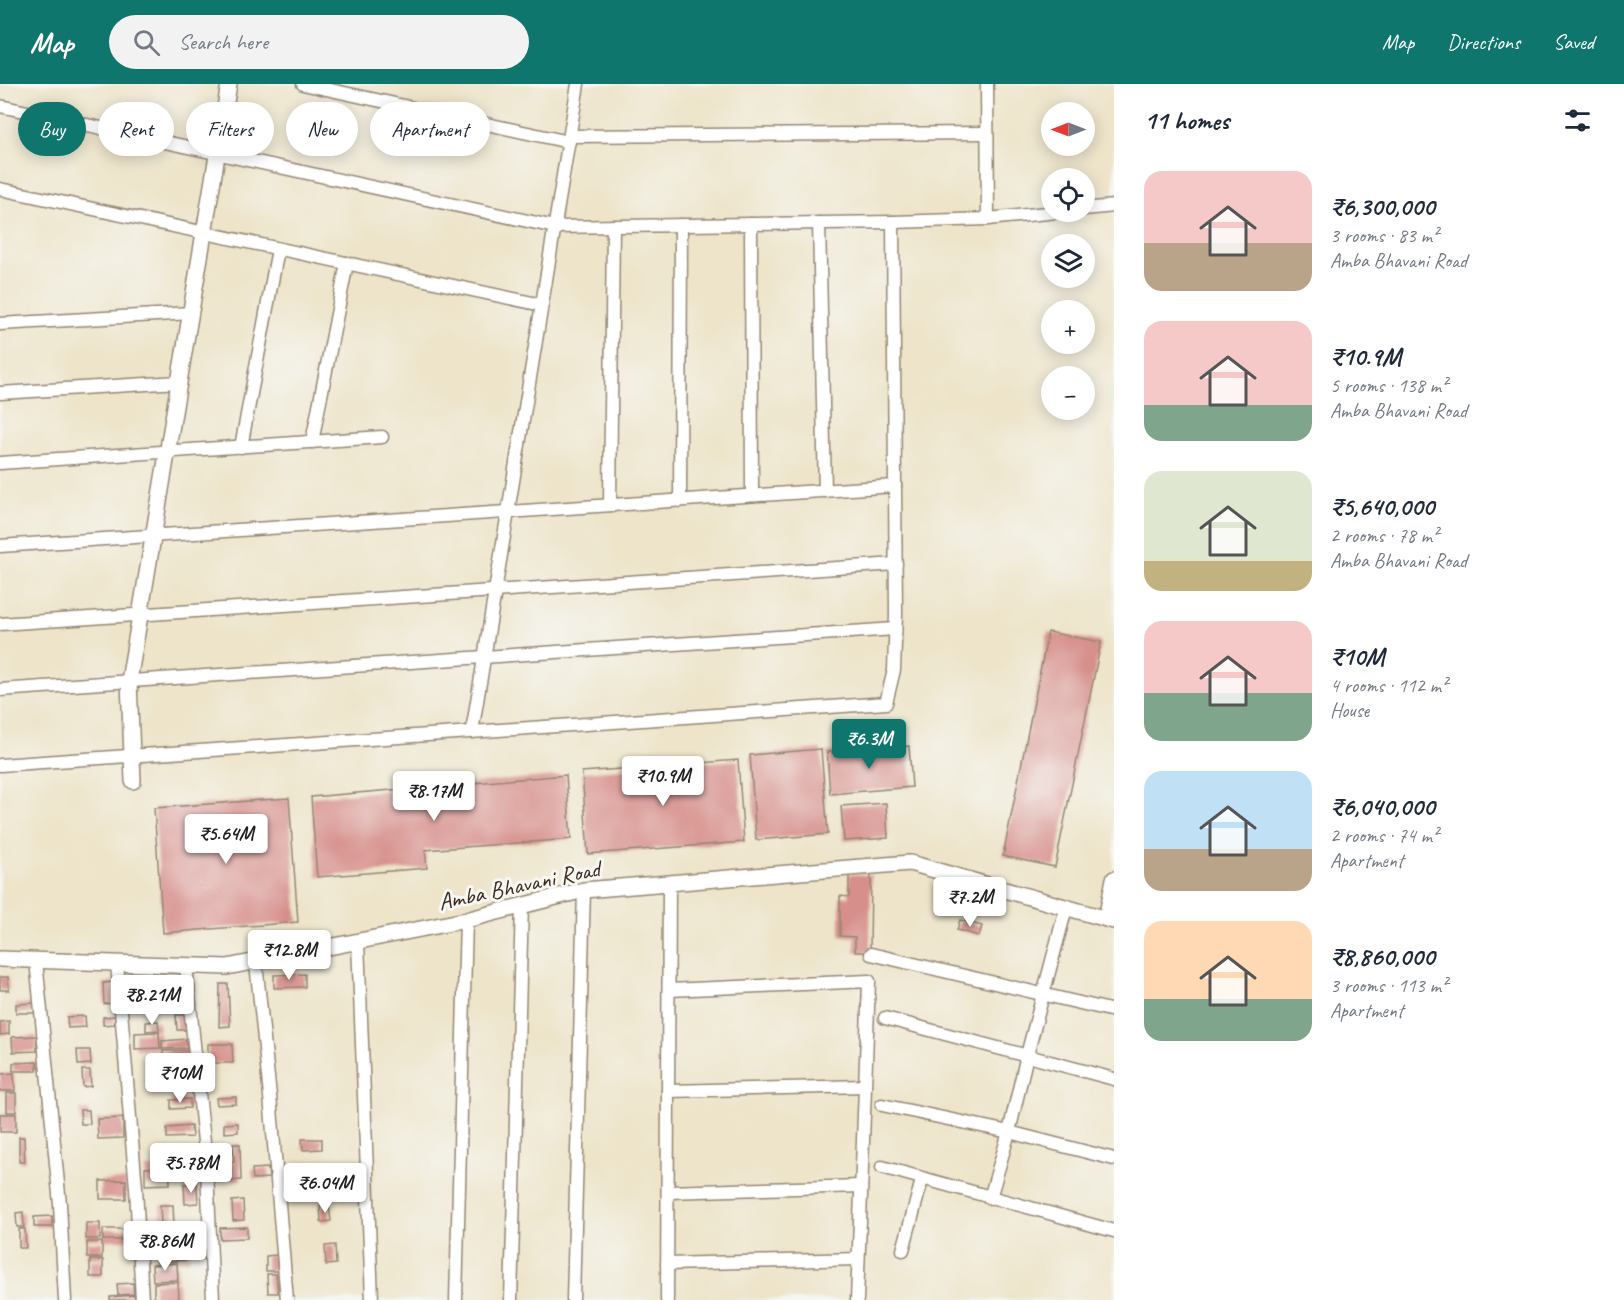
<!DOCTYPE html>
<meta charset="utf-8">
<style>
:root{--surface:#fff;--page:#f2f2f3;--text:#1f2937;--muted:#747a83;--accent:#0f766e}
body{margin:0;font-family:Caveat,sans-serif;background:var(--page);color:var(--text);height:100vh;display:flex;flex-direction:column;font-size:22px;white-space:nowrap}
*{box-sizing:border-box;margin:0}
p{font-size:20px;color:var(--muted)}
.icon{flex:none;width:33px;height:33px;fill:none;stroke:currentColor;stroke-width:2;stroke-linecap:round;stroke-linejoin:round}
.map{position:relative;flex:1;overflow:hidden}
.sheet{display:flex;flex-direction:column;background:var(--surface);width:510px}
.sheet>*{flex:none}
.guide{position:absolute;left:18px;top:18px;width:570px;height:54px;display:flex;gap:12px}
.needle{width:39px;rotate:270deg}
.tools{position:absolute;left:1041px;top:18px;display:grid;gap:12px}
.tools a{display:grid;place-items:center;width:54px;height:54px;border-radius:50%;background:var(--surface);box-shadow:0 3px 15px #0003;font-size:30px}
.price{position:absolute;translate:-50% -51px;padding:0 14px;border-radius:6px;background:#fff;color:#222;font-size:20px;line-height:39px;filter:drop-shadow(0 2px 3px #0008)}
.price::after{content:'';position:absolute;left:50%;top:36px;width:18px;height:14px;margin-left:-9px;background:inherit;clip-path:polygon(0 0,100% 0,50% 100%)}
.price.selected{background:var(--accent);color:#fff}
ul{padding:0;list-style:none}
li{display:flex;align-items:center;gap:18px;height:150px;padding:0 30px}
li span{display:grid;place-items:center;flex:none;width:168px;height:120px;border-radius:18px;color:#555}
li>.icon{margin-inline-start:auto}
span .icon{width:72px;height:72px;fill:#fffc;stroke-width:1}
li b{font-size:26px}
h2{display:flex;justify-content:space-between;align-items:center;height:72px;padding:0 30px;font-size:26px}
.chip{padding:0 21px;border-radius:27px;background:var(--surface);box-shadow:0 3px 15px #0003;font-size:21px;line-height:54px}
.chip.selected{background:var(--accent);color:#fff}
header{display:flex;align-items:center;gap:36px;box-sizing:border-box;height:84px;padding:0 30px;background:var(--accent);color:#fff}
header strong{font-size:28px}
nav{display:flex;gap:33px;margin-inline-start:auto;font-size:21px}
.search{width:420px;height:54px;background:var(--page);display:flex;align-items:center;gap:15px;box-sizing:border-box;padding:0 21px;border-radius:33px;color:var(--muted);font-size:22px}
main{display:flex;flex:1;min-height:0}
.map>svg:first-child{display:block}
.building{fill:#d78f8b}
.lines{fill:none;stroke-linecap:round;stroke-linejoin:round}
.minor-casing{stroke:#948774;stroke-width:15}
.tertiary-casing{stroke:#948774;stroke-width:18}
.minor{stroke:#fff;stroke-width:12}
.tertiary{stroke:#fff;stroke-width:15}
.labels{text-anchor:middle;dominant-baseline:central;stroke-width:6;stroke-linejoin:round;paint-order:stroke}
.street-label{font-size:24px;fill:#3b2a1e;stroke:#f6f6f2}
</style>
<header>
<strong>Map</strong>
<div class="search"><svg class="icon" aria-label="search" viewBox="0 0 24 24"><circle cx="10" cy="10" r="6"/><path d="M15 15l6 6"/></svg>Search here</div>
<nav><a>Map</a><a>Directions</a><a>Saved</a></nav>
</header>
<main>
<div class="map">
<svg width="1114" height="1216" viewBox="0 0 1114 1216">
<rect width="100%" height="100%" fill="#f6f6f2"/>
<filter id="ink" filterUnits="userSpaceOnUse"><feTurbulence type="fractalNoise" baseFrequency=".0167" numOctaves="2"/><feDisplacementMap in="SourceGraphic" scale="12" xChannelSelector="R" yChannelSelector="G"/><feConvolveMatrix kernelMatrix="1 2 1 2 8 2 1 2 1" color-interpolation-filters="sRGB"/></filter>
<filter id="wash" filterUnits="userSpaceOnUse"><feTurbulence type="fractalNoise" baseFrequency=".008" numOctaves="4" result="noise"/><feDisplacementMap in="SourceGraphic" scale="24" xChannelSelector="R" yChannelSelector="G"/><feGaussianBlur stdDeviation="1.35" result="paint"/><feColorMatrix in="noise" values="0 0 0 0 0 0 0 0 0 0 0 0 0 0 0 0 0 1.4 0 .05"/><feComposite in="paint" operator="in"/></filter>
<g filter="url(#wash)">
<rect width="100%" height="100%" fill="#ede4c9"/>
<g id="blocks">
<g class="building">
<polygon points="1048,548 1101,558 1055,783 1003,772"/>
<polygon points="909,662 912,703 830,710 827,668"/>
<polygon points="821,665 828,750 756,756 750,671"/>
<polygon points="738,676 744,758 588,770 582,688"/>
<polygon points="566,691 571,755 425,766 427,784 317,793 311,713"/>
<polygon points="289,714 298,838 163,849 154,724"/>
<polygon points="886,719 888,754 844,757 841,722"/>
<polygon points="849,790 871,791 870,868 855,868 855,853 840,852 840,812 849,813"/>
<polygon points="960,836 982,842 979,852 957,846"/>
<polygon points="305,890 305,903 274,904 274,891"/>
<polygon points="0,893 8,893 9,906 0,906"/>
<polygon points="112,898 113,919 104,920 103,899"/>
<polygon points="220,900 228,900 230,942 219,943"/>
<polygon points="183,904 183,915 161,916 161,905"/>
<polygon points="35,919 36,929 16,929 16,920"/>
<polygon points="176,931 185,931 186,946 177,946"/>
<polygon points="85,932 86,943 68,944 67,933"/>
<polygon points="115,932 115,940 103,941 103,933"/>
<polygon points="9,937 9,950 0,951 0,938"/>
<polygon points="158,937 159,946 146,947 146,938"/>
<polygon points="159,948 160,964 135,965 135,949"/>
<polygon points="37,952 37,967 13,968 12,953"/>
<polygon points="187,955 187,964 162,965 162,957"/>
<polygon points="208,960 232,960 233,979 208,979"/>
<polygon points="77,966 90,966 91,980 78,981"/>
<polygon points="189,966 190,982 164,984 163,967"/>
<polygon points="37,978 37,987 13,987 13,979"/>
<polygon points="82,986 90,986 91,1002 83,1003"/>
<polygon points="14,989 15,1007 0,1007 0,990"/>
<rect x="7" y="1009" width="9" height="19"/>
<polygon points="236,1013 236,1020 217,1021 216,1014"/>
<polygon points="190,1015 190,1024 171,1025 171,1016"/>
<polygon points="80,1026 89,1026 90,1040 81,1040"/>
<rect x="0" y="1030" width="16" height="18"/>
<polygon points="123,1034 123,1054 98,1055 97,1035"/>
<polygon points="238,1039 238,1048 224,1049 224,1040"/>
<polygon points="191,1042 192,1053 167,1054 167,1044"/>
<polygon points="19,1053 24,1053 25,1078 19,1078"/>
<polygon points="302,1055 322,1055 322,1065 303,1066"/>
<polygon points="233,1060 240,1060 241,1096 231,1097 230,1079 234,1078"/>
<polygon points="169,1083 170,1100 145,1101 145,1084"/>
<polygon points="268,1084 269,1094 253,1095 252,1085"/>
<polygon points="291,1087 305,1087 305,1106 291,1107"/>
<polygon points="321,1087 322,1108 308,1109 306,1088"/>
<polygon points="126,1096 126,1115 100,1115 100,1097"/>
<polygon points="184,1100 197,1100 198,1119 185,1120"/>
<polygon points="243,1116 244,1136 233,1137 232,1117"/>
<polygon points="160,1121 173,1121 174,1141 161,1141"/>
<polygon points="329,1121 331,1137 321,1138 320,1122"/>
<polygon points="23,1128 24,1143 17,1143 16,1129"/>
<polygon points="52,1132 52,1143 34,1143 34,1133"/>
<rect x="86" y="1139" width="14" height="16"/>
<polygon points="247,1143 247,1154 220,1155 220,1144"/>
<polygon points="19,1145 25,1145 26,1164 19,1164"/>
<rect x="103" y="1145" width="27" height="11"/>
<rect x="87" y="1158" width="15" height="16"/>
<polygon points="189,1158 190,1176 177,1177 177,1159"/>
<polygon points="335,1161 336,1180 326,1181 325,1162"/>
<polygon points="175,1163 176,1177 157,1178 156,1164"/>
<polygon points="277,1171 278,1187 266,1187 266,1172"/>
<rect x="90" y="1176" width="13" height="17"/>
<polygon points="177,1179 178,1196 153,1197 152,1181"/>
<polygon points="267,1190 276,1190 278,1209 268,1209"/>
<polygon points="178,1198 179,1215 154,1216 154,1199"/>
<polygon points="133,1199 134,1210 118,1211 117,1200"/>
<polygon points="135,1211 135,1216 110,1216 110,1213"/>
</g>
</g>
</g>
<g filter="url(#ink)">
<use href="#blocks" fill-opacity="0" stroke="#948774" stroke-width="1.5"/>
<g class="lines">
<g class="minor-casing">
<g id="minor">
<polyline points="303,0 569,58"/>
<polyline points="987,0 988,135"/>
<polyline points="0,22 555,143 893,138 988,135 1057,128"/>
<polyline points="570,52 986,49"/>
<polyline points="0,105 542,221"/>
<polyline points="1084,125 1114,122"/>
<polyline points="819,139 825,407"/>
<polyline points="751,140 752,411"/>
<polyline points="0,240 191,229"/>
<polyline points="0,309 179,298"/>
<polyline points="312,358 347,179"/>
<polyline points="241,363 278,165"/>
<polyline points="0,379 382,353"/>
<polyline points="680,417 681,141"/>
<polyline points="610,421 613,142"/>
<polyline points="0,462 895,402"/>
<polyline points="0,540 896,480"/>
<polyline points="0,606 895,545"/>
<polyline points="472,648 578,0"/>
<polyline points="0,681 886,619 894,586 896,530 893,138"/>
<polyline points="358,858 372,1216"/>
<polyline points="871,870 1114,927"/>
<polyline points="36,876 60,1120 65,1216"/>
<polyline points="117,879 136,1104 142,1216"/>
<polyline points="256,879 270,1012 287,1216"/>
<polyline points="186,882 207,1087 213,1216"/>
<polyline points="669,906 869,897 857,1216"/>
<polyline points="885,934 1114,995"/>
<polyline points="668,1007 865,1002"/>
<polyline points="882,1021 1009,1048 1114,1075"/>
<polyline points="882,1083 1114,1147"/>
<polyline points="668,1108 861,1102"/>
<polyline points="990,1114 1009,1048 1027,971 1066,824"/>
<polyline points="903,1166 922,1096"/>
<polyline points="667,1180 858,1175"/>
<polyline points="456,1216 466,836"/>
<polyline points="511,1216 522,821"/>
<polyline points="573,1216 584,806"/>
<polyline points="667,1216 669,799"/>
</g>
</g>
<g class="tertiary-casing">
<g id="tertiary">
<polyline points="133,697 129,597 229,0"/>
<polyline points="1106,835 1114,795"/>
<polyline points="0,875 227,883 466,836 584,806 910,779 1114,837"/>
</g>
</g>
<use href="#minor" class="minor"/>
<use href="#tertiary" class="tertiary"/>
</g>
</g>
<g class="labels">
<g class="street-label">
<text transform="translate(519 801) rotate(-12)">Amba Bhavani Road</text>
</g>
</g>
</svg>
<div class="tools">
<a><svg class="needle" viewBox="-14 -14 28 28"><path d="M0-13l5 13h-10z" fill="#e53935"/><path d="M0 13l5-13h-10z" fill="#747a83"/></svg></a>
<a><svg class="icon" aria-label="locate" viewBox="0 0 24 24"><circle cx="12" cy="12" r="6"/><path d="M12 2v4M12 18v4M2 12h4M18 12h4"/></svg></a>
<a><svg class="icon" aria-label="layers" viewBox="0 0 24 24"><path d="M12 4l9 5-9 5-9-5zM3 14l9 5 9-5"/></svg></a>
<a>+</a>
<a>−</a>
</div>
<b class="price selected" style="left:869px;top:686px">₹6.3M</b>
<b class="price" style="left:663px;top:723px">₹10.9M</b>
<b class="price" style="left:434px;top:738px">₹8.17M</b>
<b class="price" style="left:226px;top:781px">₹5.64M</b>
<b class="price" style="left:970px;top:844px">₹7.2M</b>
<b class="price" style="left:289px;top:897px">₹12.8M</b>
<b class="price" style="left:152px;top:942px">₹8.21M</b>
<b class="price" style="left:180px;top:1020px">₹10M</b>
<b class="price" style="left:191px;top:1110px">₹5.78M</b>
<b class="price" style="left:325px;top:1130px">₹6.04M</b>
<b class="price" style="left:165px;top:1188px">₹8.86M</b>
<div class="guide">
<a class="chip selected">Buy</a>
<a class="chip">Rent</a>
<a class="chip">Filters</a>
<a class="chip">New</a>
<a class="chip">Apartment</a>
</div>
</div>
<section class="sheet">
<h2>11 homes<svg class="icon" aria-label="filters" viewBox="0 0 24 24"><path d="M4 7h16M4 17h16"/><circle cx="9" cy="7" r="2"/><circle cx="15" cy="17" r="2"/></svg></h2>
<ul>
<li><span style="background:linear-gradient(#f6c9c9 60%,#b9a48a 0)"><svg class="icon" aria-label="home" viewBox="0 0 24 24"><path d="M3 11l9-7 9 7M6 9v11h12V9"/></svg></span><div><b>₹6,300,000</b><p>3 rooms · 83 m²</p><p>Amba Bhavani Road</p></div></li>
<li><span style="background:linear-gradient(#f6c9c9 70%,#7fa58c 0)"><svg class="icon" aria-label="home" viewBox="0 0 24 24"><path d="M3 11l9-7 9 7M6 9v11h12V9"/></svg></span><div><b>₹10.9M</b><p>5 rooms · 138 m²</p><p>Amba Bhavani Road</p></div></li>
<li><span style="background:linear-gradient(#dfe7d0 75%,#c2b280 0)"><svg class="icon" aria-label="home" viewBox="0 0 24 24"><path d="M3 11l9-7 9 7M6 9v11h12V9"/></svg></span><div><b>₹5,640,000</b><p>2 rooms · 78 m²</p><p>Amba Bhavani Road</p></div></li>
<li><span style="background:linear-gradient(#f6c9c9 60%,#7fa58c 0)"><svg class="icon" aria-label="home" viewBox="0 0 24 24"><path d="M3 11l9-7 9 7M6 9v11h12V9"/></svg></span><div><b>₹10M</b><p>4 rooms · 112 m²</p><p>House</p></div></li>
<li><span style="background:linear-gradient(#bfe0f5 65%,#b9a48a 0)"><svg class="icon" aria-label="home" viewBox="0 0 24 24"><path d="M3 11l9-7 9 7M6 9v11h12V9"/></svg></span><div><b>₹6,040,000</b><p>2 rooms · 74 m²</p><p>Apartment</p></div></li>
<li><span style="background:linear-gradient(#ffd9b3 65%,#7fa58c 0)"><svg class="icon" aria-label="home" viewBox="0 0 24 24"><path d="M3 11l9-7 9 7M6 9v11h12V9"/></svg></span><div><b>₹8,860,000</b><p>3 rooms · 113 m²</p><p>Apartment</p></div></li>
</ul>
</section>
</main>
